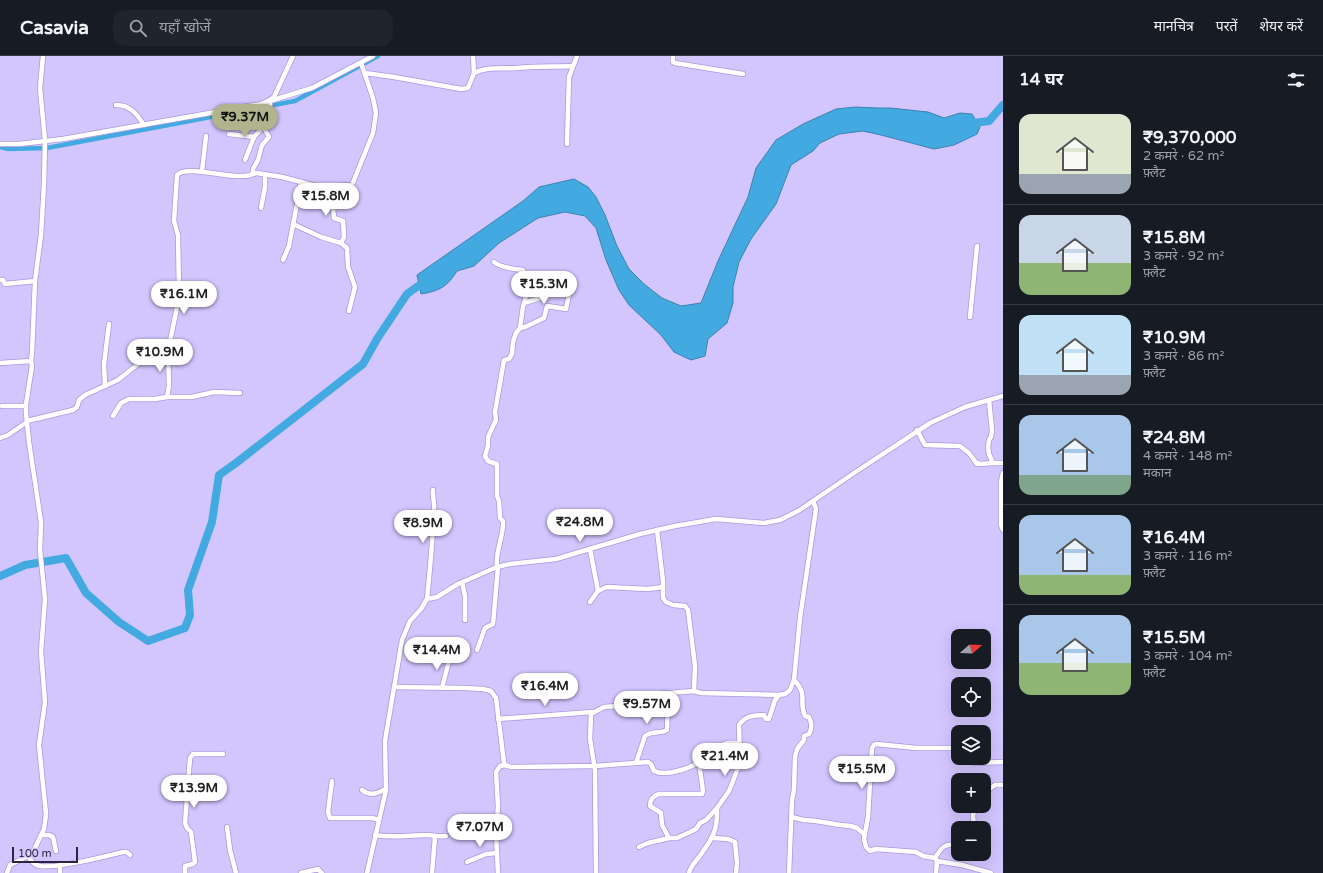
<!DOCTYPE html>
<html lang="hi">
<meta charset="utf-8">
<style>
:root{--surface:#171b24;--page:#20242c;--text:#f1f3f6;--muted:#9ea1a6;--line:#363941;--accent:#afb48d}
body{margin:0;font-family:"Varela Round","Noto Sans Devanagari",sans-serif;background:var(--page);color:var(--text);height:100vh;display:flex;flex-direction:column;font-size:15px;white-space:nowrap}
*{box-sizing:border-box;margin:0}
p{font-size:13px;color:var(--muted)}
.icon{flex:none;width:22px;height:22px;fill:none;stroke:currentColor;stroke-width:2;stroke-linecap:round;stroke-linejoin:round}
.map{position:relative;flex:1;overflow:hidden}
.sheet{display:flex;flex-direction:column;background:var(--surface);width:320px}
.sheet>*{flex:none}
.needle{width:26px;rotate:71deg}
.buttons{position:absolute;left:951px;top:573px;display:grid;gap:8px}
.buttons a{display:grid;place-items:center;width:40px;height:40px;border-radius:8px;background:var(--surface);box-shadow:0 4px 16px #0002;font-size:20px}
.scale{position:absolute;left:12px;bottom:10px;width:66px;box-sizing:border-box;padding-left:4px;border:2px solid #2d2540;border-top:0;font-size:11px;line-height:14px;white-space:nowrap;color:#2d2540;-webkit-text-stroke:3px #d3c5fe;paint-order:stroke}
.price{position:absolute;translate:-50% -34px;padding:0 9px;border-radius:14px;background:#fff;color:#222;font-size:13px;line-height:26px;filter:drop-shadow(0 1px 2px #0008)}
.price::after{content:'';position:absolute;left:50%;top:24px;width:12px;height:9px;margin-left:-6px;background:inherit;clip-path:polygon(0 0,100% 0,50% 100%)}
.price.active{background:var(--accent);color:#111}
ul{padding:0;list-style:none}
li{display:flex;align-items:center;gap:12px;height:100px;padding:0 16px}
li+li{border-top:1px solid var(--line)}
li span{display:grid;place-items:center;flex:none;width:112px;height:80px;border-radius:12px;color:#555}
li>.icon{margin-inline-start:auto}
span .icon{width:48px;height:48px;fill:#fffc;stroke-width:1}
li b{font-size:17px}
h2{display:flex;justify-content:space-between;align-items:center;height:48px;padding:0 16px;font-size:17px}
header{display:flex;align-items:center;gap:24px;box-sizing:border-box;height:56px;padding:0 20px;background:var(--surface);border-bottom:1px solid var(--line)}
header strong{font-size:19px}
nav{display:flex;gap:22px;margin-inline-start:auto;font-size:14px}
.search{width:280px;height:36px;background:var(--page);display:flex;align-items:center;gap:10px;box-sizing:border-box;padding:0 14px;border-radius:12px;color:var(--muted);font-size:15px}
main{display:flex;flex:1;min-height:0}
.map>svg:first-child{display:block}
.water{fill:#43aae1;stroke:#3c82b1}
.lines{fill:none;stroke-linecap:round;stroke-linejoin:round}
.canal{stroke:#43aae1;stroke-width:4.5}
.river{stroke:#43aae1;stroke-width:8}
.street-casing{stroke:#aa98dc;stroke-width:6}
.street{stroke:#fff;stroke-width:4.5}
</style>
<header>
<strong>Casavia</strong>
<div class="search"><svg class="icon" aria-label="search" viewBox="0 0 24 24"><circle cx="10" cy="10" r="6"/><path d="M15 15l6 6"/></svg>यहाँ खोजें</div>
<nav><a>मानचित्र</a><a>परतें</a><a>शेयर करें</a></nav>
</header>
<main>
<div class="map">
<svg width="1003" height="817" viewBox="0 0 1003 817">
<rect width="100%" height="100%" fill="#d3c5fe"/>
<path class="water" d="M 855,51 L 878,52 L 890,52 L 928,56 L 944,62 L 960,57 L 972,58 L 980,71 L 977,78 L 954,89 L 934,93 L 881,79 L 863,75 L 839,78 L 820,87 L 813,95 L 791,109 L 776,148 L 751,183 L 739,206 L 733,231 L 733,247 L 727,267 L 708,283 L 705,300 L 691,304 L 674,296 L 661,279 L 629,249 L 619,234 L 606,204 L 596,172 L 585,160 L 565,156 L 538,162 L 499,187 L 474,210 L 457,215 C 447,231 439,235 421,238 L 417,219 L 523,145 L 539,131 L 574,123 L 588,131 L 596,141 L 605,159 L 617,190 L 629,213 L 644,228 L 662,242 L 681,250 L 701,247 L 718,205 L 748,141 L 756,112 L 776,84 L 803,68 L 836,53 Z"/>
<g class="lines">
<polyline class="canal" points="0,91 8,93 47,92 295,45 378,0"/>
<g class="river">
<polyline points="966,68 989,65 1003,49"/>
<polyline points="0,520 25,509 66,502 86,537 119,566 148,585 185,572 190,559 188,534 212,466 219,419 236,407 363,308 377,283 407,238 428,223"/>
</g>
<g class="street-casing">
<g id="street">
<polyline points="673,0 673,6 675,7 743,18"/>
<polyline points="365,17 394,21 461,33 468,32 474,17 473,0"/>
<path d="M 474,17 C 487,10 503,13 517,12 C 535,10 554,11 573,10"/>
<polyline points="270,45 270,54 263,69 264,72 269,81 262,89 258,104 253,113 253,118 257,117 282,121 335,135 337,130 352,129 373,77 376,57 373,42 361,7"/>
<polyline points="270,45 312,32 373,0"/>
<path d="M 116,49 C 130,49 137,58 144,69"/>
<polyline points="229,78 254,81"/>
<polyline points="0,88 19,88 63,83 261,48 268,45 274,41 293,0"/>
<polyline points="567,88 569,21 577,0"/>
<polyline points="245,104 254,81 263,71"/>
<polyline points="202,115 206,80"/>
<polyline points="335,135 333,152 334,162 343,165 344,181 341,187"/>
<polyline points="261,152 265,131 265,119"/>
<polyline points="293,168 321,181 341,187 347,192 348,211 355,231 349,255"/>
<polyline points="283,204 289,190 301,127"/>
<path d="M 494,206 C 499,211 514,213 523,214 L 526,221 L 530,225 L 523,251 L 520,272 L 516,277 L 513,286 L 512,298 L 509,303 L 504,304 L 495,356 L 496,364 L 488,381 L 488,390 L 485,400 L 488,405 L 497,408 L 497,440 L 499,445 L 500,462 L 503,465 C 504,480 495,495 497,511"/>
<polyline points="0,224 3,224 5,228 35,225"/>
<polyline points="524,247 543,241 548,231"/>
<polyline points="970,261 977,190"/>
<polyline points="520,272 525,271 544,262 547,250 566,253 571,228"/>
<polyline points="0,307 31,305"/>
<polyline points="105,330 104,308 109,268"/>
<polyline points="167,341 169,330 168,295"/>
<polyline points="989,344 992,374 991,381 989,384 988,391 989,398 993,407 1003,407"/>
<polyline points="2,350 26,350"/>
<polyline points="113,360 121,347 129,343 155,343 167,341 192,341 214,336 240,337"/>
<path d="M 27,365 L 73,354 L 77,351 L 79,344 L 85,339 L 118,324 L 138,308 L 168,295 L 177,251 L 179,234 L 178,179 L 174,165 L 177,119 C 187,107 236,126 253,118"/>
<polyline points="917,374 925,389 960,390 969,397 977,408 977,407 980,408 993,407"/>
<polyline points="0,382 8,379 27,366"/>
<polyline points="1003,417 1001,426 1001,469 1003,474"/>
<polyline points="657,474 663,525 663,542 666,546 673,549 685,550 688,554 695,610 694,635"/>
<polyline points="590,493 598,535"/>
<polyline points="462,526 465,540 465,564"/>
<path d="M 427,543 C 430,513 433,483 434,453 C 435,446 432,441 433,434"/>
<polyline points="590,546 598,535 607,531 648,533 663,531"/>
<polyline points="477,594 485,572 493,568 498,511"/>
<path d="M 394,631 L 465,632 L 483,633 L 491,635 L 496,642 L 504,707 L 505,709 L 511,711 L 595,710 L 648,706 L 651,708 L 654,715 C 666,721 692,712 702,704 C 710,699 715,690 724,688 C 729,686 735,687 740,687"/>
<polyline points="442,632 450,601"/>
<polyline points="498,663 593,656"/>
<polyline points="970,702 971,706 974,707 1003,706"/>
<path d="M 636,707 L 645,680 C 653,674 661,678 667,674 L 668,638"/>
<polyline points="332,725 328,756 330,762 372,762 379,764"/>
<path d="M 362,734 C 371,741 377,737 386,733"/>
<polyline points="984,737 995,729 1003,729"/>
<polyline points="791,761 804,764 816,765 840,769 851,770 857,772 864,778"/>
<polyline points="227,771 230,794 236,817"/>
<polyline points="974,772 973,759 976,750"/>
<polyline points="41,779 49,779 53,781 56,795"/>
<path d="M 375,779 C 392,782 410,779 427,779 C 433,779 439,781 446,780"/>
<polyline points="478,779 496,777"/>
<path d="M 669,782 L 662,769 L 661,757 L 650,750 C 650,743 653,740 659,738 L 702,738 L 703,735 L 699,707"/>
<polyline points="713,782 728,783 735,786 737,807 736,817"/>
<path d="M 639,791 L 648,787 L 669,782 L 677,782 L 690,776 L 696,773 L 700,767 L 706,764 L 717,752 L 729,735 L 740,707 L 739,669 C 746,659 753,660 764,659 L 766,663 L 769,663 L 775,644 L 779,639"/>
<path d="M 28,800 C 30,803 33,808 37,809 C 49,815 107,800 123,796 L 127,796 L 130,799"/>
<path d="M 935,802 C 941,792 945,786 958,790"/>
<polyline points="937,805 962,809 991,817"/>
<polyline points="467,806 486,798 497,797"/>
<polyline points="60,809 60,817"/>
<polyline points="7,817 10,809 26,801 33,796 44,773 46,758 39,689 45,646 41,596 45,543 40,494 41,466 29,386 26,357 26,348 32,310 31,305 32,297 35,225 41,179 44,128 45,84 40,32 43,0"/>
<polyline points="185,817 185,810 193,808 195,806 191,776 187,772 185,767 190,702 193,698 223,698"/>
<polyline points="301,817 318,813 322,817"/>
<polyline points="367,817 386,734 385,685 402,584 410,565 421,553 427,543 437,541 458,528 497,511 510,508 556,503 640,478 675,470 716,463 764,467 780,464 798,455 854,417 930,367 965,351 1003,340"/>
<polyline points="432,817 435,781"/>
<polyline points="498,817 496,777 498,750 496,716 500,710 505,709"/>
<polyline points="596,817 595,714 590,683 591,658 604,651 631,649 645,639 694,635 701,637 779,639 785,638 790,634 794,624 800,562 816,453 813,445"/>
<path d="M 689,817 C 690,811 695,806 699,801 C 712,783 718,775 717,752"/>
<path d="M 789,817 L 792,744 L 794,734 L 795,701 L 797,693 L 804,684 L 804,680 L 809,678 C 812,673 812,667 809,661 L 805,660 C 798,645 809,639 794,624"/>
<polyline points="936,817 937,805 935,802 923,800 916,796 876,793 870,795 866,791 864,783 868,761 872,692 874,689 876,688 917,692 958,692"/>
</g>
</g>
<use href="#street" class="street"/>
</g>
</svg>
<div class="buttons">
<a><svg class="needle" viewBox="-14 -14 28 28"><path d="M0-13l5 13h-10z" fill="#e53935"/><path d="M0 13l5-13h-10z" fill="#9ea1a6"/></svg></a>
<a><svg class="icon" aria-label="locate" viewBox="0 0 24 24"><circle cx="12" cy="12" r="6"/><path d="M12 2v4M12 18v4M2 12h4M18 12h4"/></svg></a>
<a><svg class="icon" aria-label="layers" viewBox="0 0 24 24"><path d="M12 4l9 5-9 5-9-5zM3 14l9 5 9-5"/></svg></a>
<a>+</a>
<a>−</a>
</div>
<div class="scale">100 m</div>
<b class="price active" style="left:245px;top:82px">₹9.37M</b>
<b class="price" style="left:326px;top:161px">₹15.8M</b>
<b class="price" style="left:544px;top:249px">₹15.3M</b>
<b class="price" style="left:184px;top:259px">₹16.1M</b>
<b class="price" style="left:160px;top:317px">₹10.9M</b>
<b class="price" style="left:580px;top:487px">₹24.8M</b>
<b class="price" style="left:423px;top:488px">₹8.9M</b>
<b class="price" style="left:437px;top:615px">₹14.4M</b>
<b class="price" style="left:545px;top:651px">₹16.4M</b>
<b class="price" style="left:647px;top:669px">₹9.57M</b>
<b class="price" style="left:725px;top:721px">₹21.4M</b>
<b class="price" style="left:862px;top:734px">₹15.5M</b>
<b class="price" style="left:194px;top:753px">₹13.9M</b>
<b class="price" style="left:480px;top:792px">₹7.07M</b>
</div>
<section class="sheet">
<h2>14 घर<svg class="icon" aria-label="filters" viewBox="0 0 24 24"><path d="M4 7h16M4 17h16"/><circle cx="9" cy="7" r="2"/><circle cx="15" cy="17" r="2"/></svg></h2>
<ul>
<li><span style="background:linear-gradient(#dfe7d0 75%,#9aa5b1 0)"><svg class="icon" aria-label="home" viewBox="0 0 24 24"><path d="M3 11l9-7 9 7M6 9v11h12V9"/></svg></span><div><b>₹9,370,000</b><p>2 कमरे · 62 m²</p><p>फ़्लैट</p></div></li>
<li><span style="background:linear-gradient(#c9d6e8 60%,#8fb573 0)"><svg class="icon" aria-label="home" viewBox="0 0 24 24"><path d="M3 11l9-7 9 7M6 9v11h12V9"/></svg></span><div><b>₹15.8M</b><p>3 कमरे · 92 m²</p><p>फ़्लैट</p></div></li>
<li><span style="background:linear-gradient(#bfe0f5 75%,#9aa5b1 0)"><svg class="icon" aria-label="home" viewBox="0 0 24 24"><path d="M3 11l9-7 9 7M6 9v11h12V9"/></svg></span><div><b>₹10.9M</b><p>3 कमरे · 86 m²</p><p>फ़्लैट</p></div></li>
<li><span style="background:linear-gradient(#a9c7e8 75%,#7fa58c 0)"><svg class="icon" aria-label="home" viewBox="0 0 24 24"><path d="M3 11l9-7 9 7M6 9v11h12V9"/></svg></span><div><b>₹24.8M</b><p>4 कमरे · 148 m²</p><p>मकान</p></div></li>
<li><span style="background:linear-gradient(#a9c7e8 75%,#8fb573 0)"><svg class="icon" aria-label="home" viewBox="0 0 24 24"><path d="M3 11l9-7 9 7M6 9v11h12V9"/></svg></span><div><b>₹16.4M</b><p>3 कमरे · 116 m²</p><p>फ़्लैट</p></div></li>
<li><span style="background:linear-gradient(#a9c7e8 60%,#8fb573 0)"><svg class="icon" aria-label="home" viewBox="0 0 24 24"><path d="M3 11l9-7 9 7M6 9v11h12V9"/></svg></span><div><b>₹15.5M</b><p>3 कमरे · 104 m²</p><p>फ़्लैट</p></div></li>
</ul>
</section>
</main>
